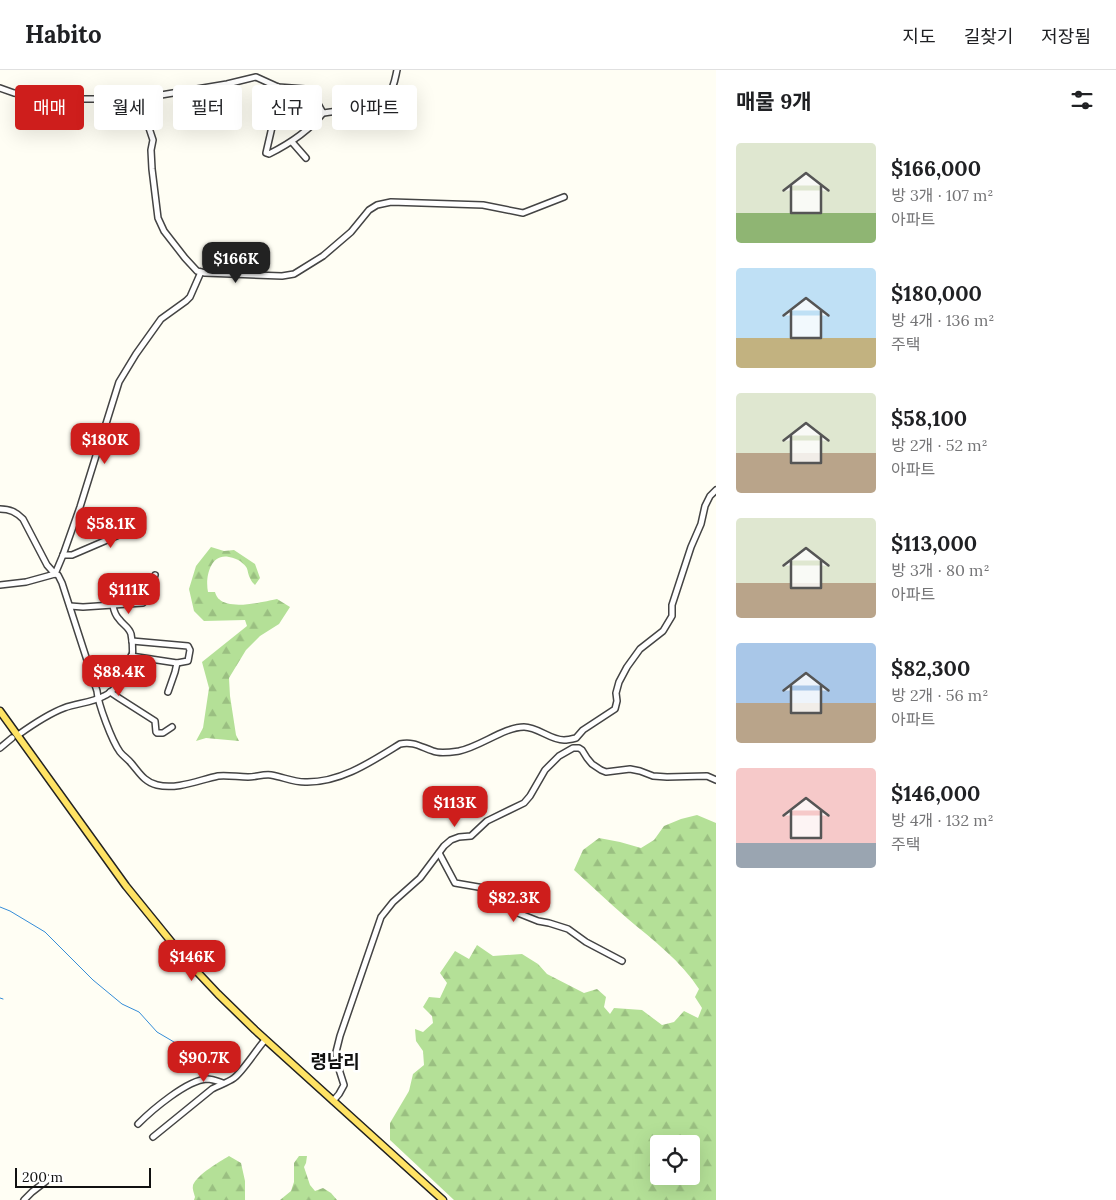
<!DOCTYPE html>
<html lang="ko">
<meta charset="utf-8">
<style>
:root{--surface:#fff;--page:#f2f2f2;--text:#202124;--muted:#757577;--line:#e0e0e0;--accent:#ce1e1c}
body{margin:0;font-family:Lora,"Noto Sans KR",serif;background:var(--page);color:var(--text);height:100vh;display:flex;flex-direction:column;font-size:19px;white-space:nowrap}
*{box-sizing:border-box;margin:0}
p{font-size:16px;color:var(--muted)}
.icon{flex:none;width:28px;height:28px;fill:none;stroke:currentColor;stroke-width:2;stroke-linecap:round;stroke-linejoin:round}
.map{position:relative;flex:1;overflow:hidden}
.sheet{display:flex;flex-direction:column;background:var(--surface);width:400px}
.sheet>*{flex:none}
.banner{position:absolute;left:15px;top:15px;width:475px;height:45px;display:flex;gap:10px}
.fabs{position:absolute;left:650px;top:1065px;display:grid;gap:10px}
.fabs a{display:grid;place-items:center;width:50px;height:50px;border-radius:5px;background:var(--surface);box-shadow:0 5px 20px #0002;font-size:25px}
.scale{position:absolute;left:15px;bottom:12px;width:136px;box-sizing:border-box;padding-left:5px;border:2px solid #111;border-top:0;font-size:14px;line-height:18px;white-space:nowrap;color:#111;-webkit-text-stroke:4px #fff;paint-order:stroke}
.price{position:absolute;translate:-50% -42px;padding:0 11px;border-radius:10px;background:var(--accent);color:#fff;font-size:16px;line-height:32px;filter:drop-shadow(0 1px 2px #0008)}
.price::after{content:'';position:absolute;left:50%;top:30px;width:15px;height:11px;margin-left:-8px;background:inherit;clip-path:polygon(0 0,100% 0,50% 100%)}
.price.current{background:#222;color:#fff}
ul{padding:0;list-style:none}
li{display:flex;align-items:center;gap:15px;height:125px;padding:0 20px}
li span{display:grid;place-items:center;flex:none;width:140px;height:100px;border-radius:5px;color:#555}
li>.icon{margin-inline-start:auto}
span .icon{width:60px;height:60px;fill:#fffc;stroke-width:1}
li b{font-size:21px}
h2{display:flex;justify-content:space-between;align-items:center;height:60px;padding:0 20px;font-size:21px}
.tag{padding:0 18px;border-radius:5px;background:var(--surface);box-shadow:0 5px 20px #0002;font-size:18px;line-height:45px}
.tag.current{background:var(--accent);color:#fff}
header{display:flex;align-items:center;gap:30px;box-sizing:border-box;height:70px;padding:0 25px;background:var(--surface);border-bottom:1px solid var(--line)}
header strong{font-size:24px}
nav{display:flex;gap:28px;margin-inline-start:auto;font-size:18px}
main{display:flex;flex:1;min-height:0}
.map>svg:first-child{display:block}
.forest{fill:url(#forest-firs);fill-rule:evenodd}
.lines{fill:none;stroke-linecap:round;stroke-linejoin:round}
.stream{stroke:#358dd8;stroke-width:1}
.minor-casing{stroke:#444;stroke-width:8}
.major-casing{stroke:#222;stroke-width:9}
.minor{stroke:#fff;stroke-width:5}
.major{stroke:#ffe364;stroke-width:6}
.labels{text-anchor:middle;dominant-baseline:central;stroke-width:5;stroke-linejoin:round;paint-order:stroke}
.quarter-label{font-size:18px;font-weight:bold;fill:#111;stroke:#fff}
</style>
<header>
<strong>Habito</strong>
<nav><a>지도</a><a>길찾기</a><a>저장됨</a></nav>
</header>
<main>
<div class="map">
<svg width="716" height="1130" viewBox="0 0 716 1130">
<defs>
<pattern id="forest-firs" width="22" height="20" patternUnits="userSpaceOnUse" patternTransform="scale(1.25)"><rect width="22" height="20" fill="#b4e097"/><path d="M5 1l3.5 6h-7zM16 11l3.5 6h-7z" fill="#9abf81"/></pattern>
</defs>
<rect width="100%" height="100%" fill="#fffef4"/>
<g class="forest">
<path d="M 211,477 L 224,481 L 234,480 L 255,494 L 260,508 L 255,515 C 253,513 251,511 250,508 C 246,499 250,499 240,491 C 237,489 234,488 229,487 C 210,483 205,508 208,522 L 215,522 C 215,523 218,529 219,529 C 230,540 263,532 277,529 L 290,537 L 279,554 L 260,566 L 246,580 L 229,608 L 230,626 L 236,665 L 239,671 L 206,668 L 196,671 L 203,658 L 209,618 L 202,592 L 247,556 L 245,550 L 204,551 L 194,541 L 189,519 L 196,496 Z"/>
<path d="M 697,745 L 716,753 L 716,1130 L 454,1130 L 390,1070 L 390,1053 L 409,1021 L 413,1004 L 424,995 L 423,981 L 416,971 L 415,959 L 423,962 L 433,953 L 432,946 L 423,937 L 429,927 L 440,928 L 447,913 L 440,903 L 455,881 L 469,889 L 477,875 L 493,886 L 522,884 L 538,894 L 547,904 L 584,923 L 597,919 L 606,927 L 604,937 L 610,944 L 614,938 L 642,940 L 662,955 L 674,952 L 684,941 L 698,948 L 702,938 L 695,927 L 699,919 C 681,891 653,870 628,849 C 609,833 592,816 574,800 L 583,780 L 599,768 L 620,772 L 641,778 L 654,770 L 664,756 L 681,749 ZM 659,1074 L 691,1074 L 691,1106 L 659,1106 Z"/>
<path d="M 229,1086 L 241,1093 L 245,1111 L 245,1130 L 194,1130 L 195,1127 C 194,1123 192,1119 193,1115 C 198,1104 219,1092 229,1086 Z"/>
<polygon points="299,1086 307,1086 306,1093 304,1097 310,1115 315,1121 323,1118 331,1123 337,1130 280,1130 291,1121 294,1112 294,1093"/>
</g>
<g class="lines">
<g class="stream">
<polyline points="0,837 10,841 45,862 93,910 122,934 139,942 157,962 174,972 207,996"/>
<polyline points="0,928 3,929"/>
</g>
<g class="minor-casing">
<g id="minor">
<path d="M 278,17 L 273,20 L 272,27 L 272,57 L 266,83 L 269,84 C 289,74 309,61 323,43"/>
<polyline points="0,18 14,23 35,26 62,29 109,29 126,34 137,43 149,58 153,70 151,80 152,99 158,148 164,161 185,188 197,201 205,203 282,206 294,204 323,186 351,162 369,140 377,135 391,132 483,135 523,143 564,127"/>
<path d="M 126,34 L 155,26 L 227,14 L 256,7 L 278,17 L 305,19 L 312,22 L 315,25 L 318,34 L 323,43 C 341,40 376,40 388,26 C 394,18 395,9 397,0"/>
<polyline points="292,72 306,88"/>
<path d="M 0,439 C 10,439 16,442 23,449 L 47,495 L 55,504 L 63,485 L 80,437 L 119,312 L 136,284 L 161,249 L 186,231 L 190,227 L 201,202"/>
<polyline points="63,485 72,485 121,464 123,460 122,441"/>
<path d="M 0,515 L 26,512 L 55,504 L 58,505 L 62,513 L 97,621 C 98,634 112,671 120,682 C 123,686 128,689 131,693 C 139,702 144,712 157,715 C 177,720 199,710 218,706 C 228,705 238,707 248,707 C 256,707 263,704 271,705 C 283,707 293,712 305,712 C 340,713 371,692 400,674 C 413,671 421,677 433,681 C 440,684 452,682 459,681 C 480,677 504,657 524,657 C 538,657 550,670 564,670 C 568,670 572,669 576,668 L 583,660 L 615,639 L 617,631 L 616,623 L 619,612 L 627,597 L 640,579 L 663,561 L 672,546 L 672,535 L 691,477 L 701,454 L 705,436 L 710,426 L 716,420"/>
<polyline points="70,536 83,537 143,533 148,527 155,505"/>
<polyline points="131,586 177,593 188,591 190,580 188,576 132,571"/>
<polyline points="110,622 119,628 155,651 156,662 157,663 163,663 172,657"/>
<polyline points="168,622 175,602 177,593"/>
<path d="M 18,665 C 32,655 48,644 64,638 C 77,633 91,633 104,626 C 112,623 127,606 130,598 C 133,588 133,574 131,564 C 129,557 123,555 119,549 C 115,545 114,541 113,536"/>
<polyline points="0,678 12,668"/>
<polyline points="439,783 455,813 484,818 491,822 513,841 538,851 549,853 568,859 586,872 622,891"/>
<polyline points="333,1031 339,1024 344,1015 337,993 336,982 340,966 381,847 393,832 420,808 444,776 451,770 459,767 471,766 487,751 524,733 530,726 545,700 559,686 573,678 579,678 582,680 587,688 592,694 601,700 606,702 630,699 640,701 653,706 667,707 707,706 716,710"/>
<path d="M 138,1054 C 152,1040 187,1010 207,1009 C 213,1009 217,1011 223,1013"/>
<path d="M 153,1067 L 212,1019 C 219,1015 227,1013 234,1008 C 244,1000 256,980 265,970"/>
<polyline points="24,1130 32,1122 50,1108"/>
</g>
</g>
<g class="major-casing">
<polyline id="major" points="0,641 126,816 186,890 218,924 255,960 443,1130"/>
</g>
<use href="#minor" class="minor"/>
<use href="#major" class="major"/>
</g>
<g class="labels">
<g class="quarter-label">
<text x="335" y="991">령남리</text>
</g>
</g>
</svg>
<div class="fabs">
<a><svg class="icon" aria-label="locate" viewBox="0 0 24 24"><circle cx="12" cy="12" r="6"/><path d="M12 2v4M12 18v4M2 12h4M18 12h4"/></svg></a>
</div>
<div class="scale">200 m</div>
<b class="price current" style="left:236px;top:214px">$166K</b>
<b class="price" style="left:105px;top:395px">$180K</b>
<b class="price" style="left:111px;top:479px">$58.1K</b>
<b class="price" style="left:129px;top:545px">$111K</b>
<b class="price" style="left:119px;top:627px">$88.4K</b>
<b class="price" style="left:455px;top:758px">$113K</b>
<b class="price" style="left:514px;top:853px">$82.3K</b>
<b class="price" style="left:192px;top:912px">$146K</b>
<b class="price" style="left:204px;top:1013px">$90.7K</b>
<div class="banner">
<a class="tag current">매매</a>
<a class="tag">월세</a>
<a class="tag">필터</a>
<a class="tag">신규</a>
<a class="tag">아파트</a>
</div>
</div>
<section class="sheet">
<h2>매물 9개<svg class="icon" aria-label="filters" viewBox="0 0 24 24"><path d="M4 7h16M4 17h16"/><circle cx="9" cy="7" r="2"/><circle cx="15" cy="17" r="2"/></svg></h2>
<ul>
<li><span style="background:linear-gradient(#dfe7d0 70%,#8fb573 0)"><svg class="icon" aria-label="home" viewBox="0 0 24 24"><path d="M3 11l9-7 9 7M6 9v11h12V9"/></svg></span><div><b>$166,000</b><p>방 3개 · 107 m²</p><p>아파트</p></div></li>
<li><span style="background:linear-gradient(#bfe0f5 70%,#c2b280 0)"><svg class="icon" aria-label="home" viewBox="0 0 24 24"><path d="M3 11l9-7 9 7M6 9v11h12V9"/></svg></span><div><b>$180,000</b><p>방 4개 · 136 m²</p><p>주택</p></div></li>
<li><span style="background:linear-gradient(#dfe7d0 60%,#b9a48a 0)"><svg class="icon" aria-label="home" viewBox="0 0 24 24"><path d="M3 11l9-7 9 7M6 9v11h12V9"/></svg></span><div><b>$58,100</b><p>방 2개 · 52 m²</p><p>아파트</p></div></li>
<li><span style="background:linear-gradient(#dfe7d0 65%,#b9a48a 0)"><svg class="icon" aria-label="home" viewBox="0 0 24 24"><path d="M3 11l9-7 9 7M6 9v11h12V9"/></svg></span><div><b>$113,000</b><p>방 3개 · 80 m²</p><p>아파트</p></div></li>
<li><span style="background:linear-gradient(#a9c7e8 60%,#b9a48a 0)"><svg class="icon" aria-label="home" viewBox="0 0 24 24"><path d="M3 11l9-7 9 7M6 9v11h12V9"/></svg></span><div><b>$82,300</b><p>방 2개 · 56 m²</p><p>아파트</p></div></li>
<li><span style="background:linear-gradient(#f6c9c9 75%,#9aa5b1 0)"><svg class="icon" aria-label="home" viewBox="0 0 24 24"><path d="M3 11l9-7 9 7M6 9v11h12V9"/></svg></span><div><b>$146,000</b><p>방 4개 · 132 m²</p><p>주택</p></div></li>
</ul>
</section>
</main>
